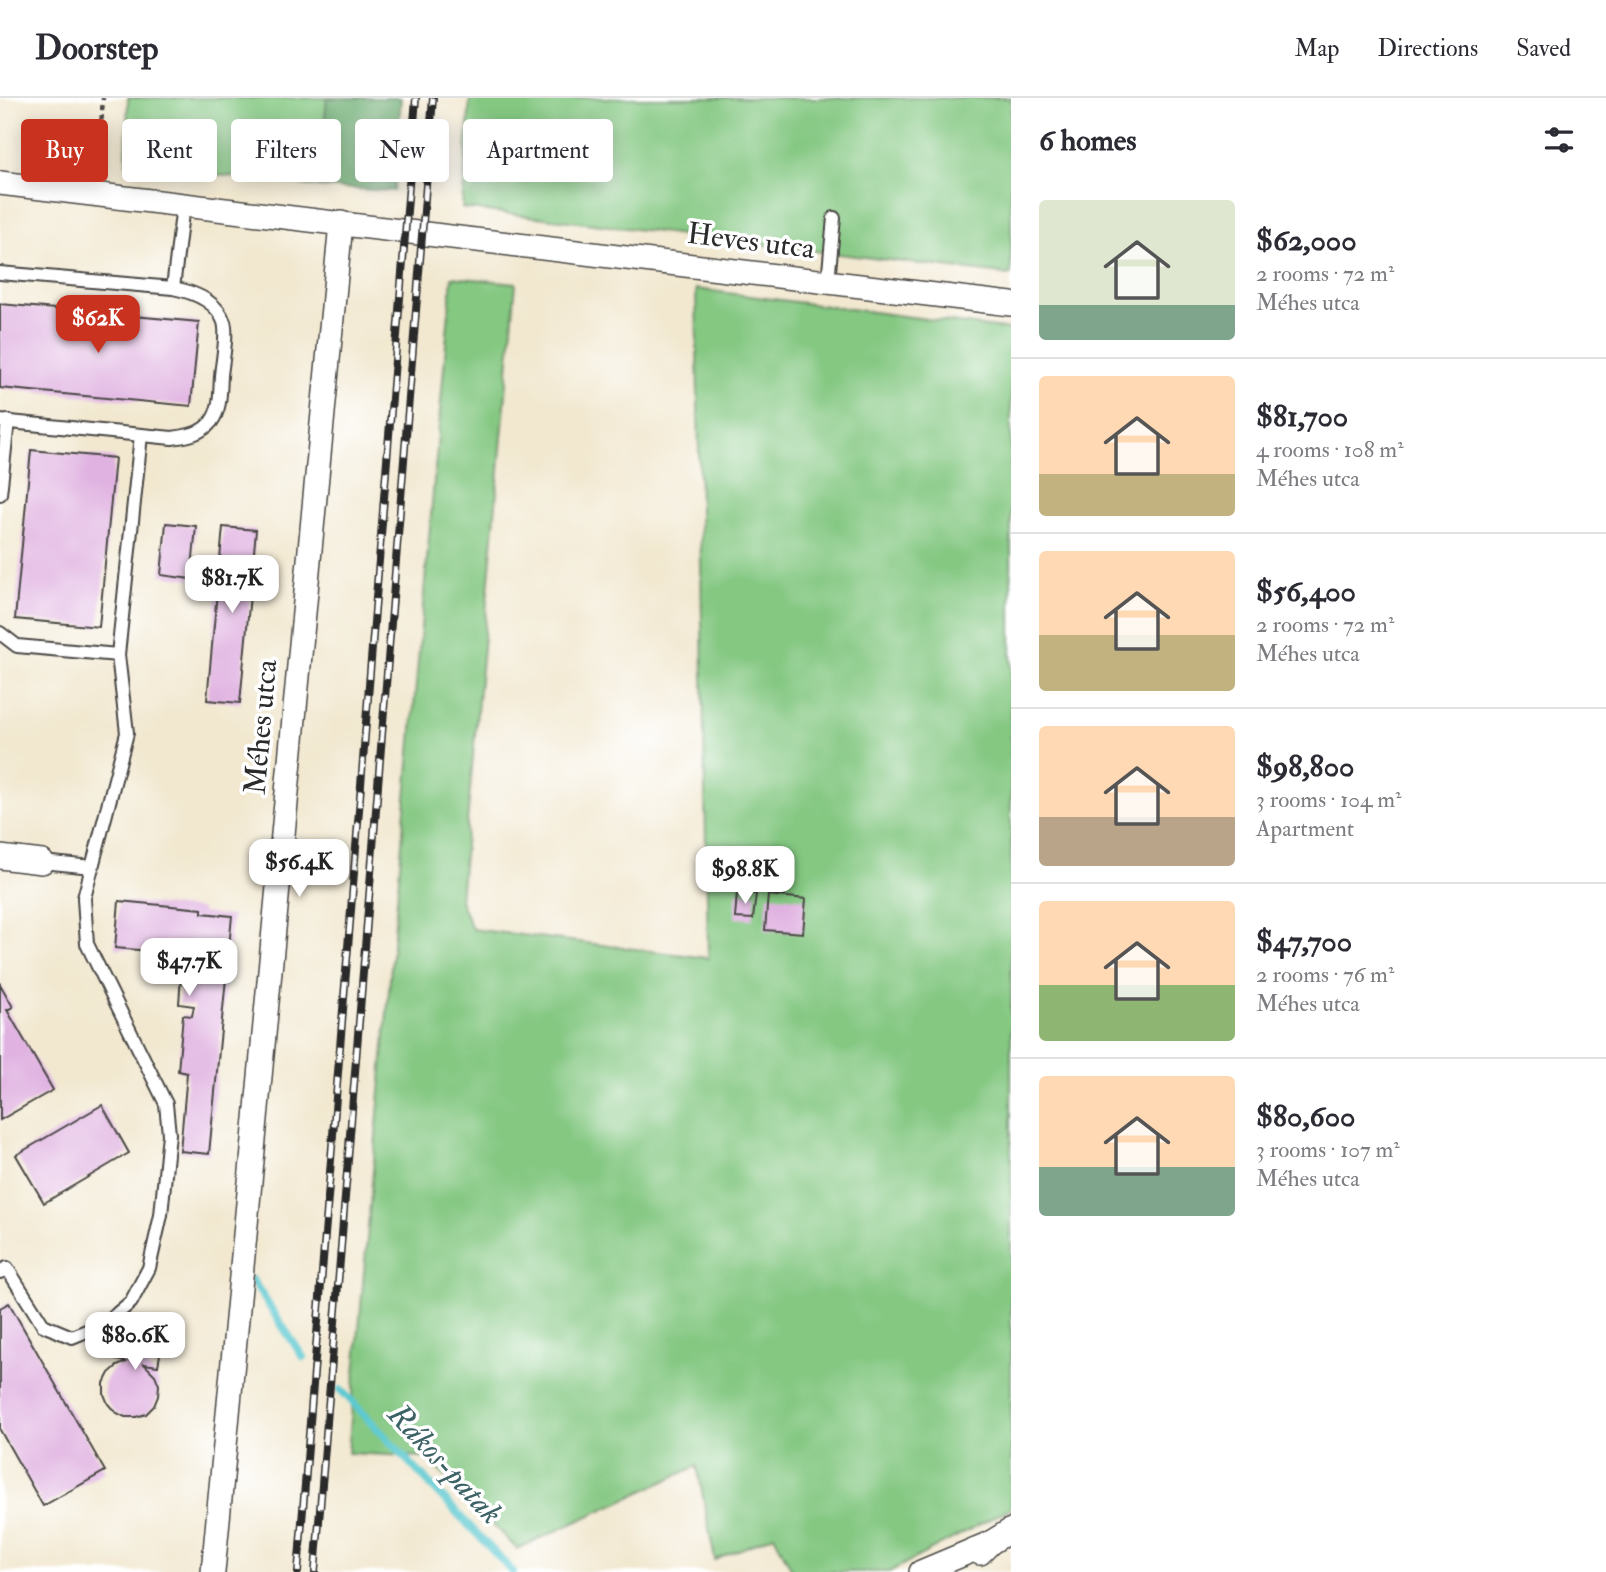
<!DOCTYPE html>
<meta charset="utf-8">
<style>
:root{--surface:#fff;--page:#f2f2f3;--text:#2b2b33;--muted:#7c7c81;--line:#e1e1e2;--accent:#c8321e}
body{margin:0;font-family:"IM FELL Double Pica",serif;background:var(--page);color:var(--text);height:100vh;display:flex;flex-direction:column;font-size:26px;white-space:nowrap}
*{box-sizing:border-box;margin:0}
p{font-size:23px;color:var(--muted)}
.icon{flex:none;width:38px;height:38px;fill:none;stroke:currentColor;stroke-width:2;stroke-linecap:round;stroke-linejoin:round}
.map{position:relative;flex:1;overflow:hidden}
.side{display:flex;flex-direction:column;background:var(--surface);width:595px}
.side>*{flex:none}
.guide{position:absolute;left:21px;top:21px;width:665px;height:63px;display:flex;gap:14px}
.price{position:absolute;translate:-50% -60px;padding:0 16px;border-radius:14px;background:#fff;color:#222;font-size:23px;line-height:46px;filter:drop-shadow(0 2px 4px #0008)}
.price::after{content:'';position:absolute;left:50%;top:42px;width:21px;height:16px;margin-left:-10px;background:inherit;clip-path:polygon(0 0,100% 0,50% 100%)}
.price.selected{background:var(--accent);color:#fff}
ul{padding:0;list-style:none}
li{display:flex;align-items:center;gap:21px;height:175px;padding:0 28px}
li+li{border-top:2px solid var(--line)}
li span{display:grid;place-items:center;flex:none;width:196px;height:140px;border-radius:7px;color:#555}
li>.icon{margin-inline-start:auto}
span .icon{width:84px;height:84px;fill:#fffc;stroke-width:1}
li b{font-size:30px}
h2{display:flex;justify-content:space-between;align-items:center;height:84px;padding:0 28px;font-size:30px}
.pill{padding:0 24px;border-radius:7px;background:var(--surface);box-shadow:0 4px 18px #0003;font-size:24px;line-height:63px}
.pill.selected{background:var(--accent);color:#fff}
header{display:flex;align-items:center;gap:42px;box-sizing:border-box;height:98px;padding:0 35px;background:var(--surface);border-bottom:2px solid var(--line)}
header strong{font-size:33px}
nav{display:flex;gap:38px;margin-inline-start:auto;font-size:24px}
main{display:flex;flex:1;min-height:0}
.map>svg:first-child{display:block}
.green{fill:#84c882;stroke:#587a56;stroke-width:2}
.forest{fill:#6bac70;stroke:#4b6c4e;stroke-width:2}
.lines{fill:none;stroke-linecap:round;stroke-linejoin:round}
.stream{stroke:#5cc9d0;stroke-width:8}
.building{fill:#e0b2e1}
.lane-casing{stroke:#494744;stroke-width:16}
.street-casing{stroke:#494744;stroke-width:26}
.path{stroke:#494744;stroke-width:4.5;stroke-dasharray:5 5;stroke-linecap:butt}
.lane{stroke:#fff;stroke-width:12}
.street{stroke:#fff;stroke-width:23}
.rail-casing{stroke:#2b2b2b;stroke-width:8}
.rail{stroke:#fff;stroke-width:5;stroke-dasharray:16;stroke-linecap:butt}
.labels{text-anchor:middle;dominant-baseline:central;stroke-width:7;stroke-linejoin:round;paint-order:stroke}
.street-label{font-size:30px;fill:#2b2b2b;stroke:#fff}
.water-label{font-size:32px;font-style:italic;fill:#3c6265;stroke:#fff}
</style>
<header>
<strong>Doorstep</strong>
<nav><a>Map</a><a>Directions</a><a>Saved</a></nav>
</header>
<main>
<div class="map">
<svg width="1011" height="1474" viewBox="0 0 1011 1474">
<rect width="100%" height="100%" fill="#fff"/>
<filter id="ink" filterUnits="userSpaceOnUse"><feTurbulence type="fractalNoise" baseFrequency=".0143" numOctaves="2"/><feDisplacementMap in="SourceGraphic" scale="14" xChannelSelector="R" yChannelSelector="G"/><feConvolveMatrix kernelMatrix="1 2 1 2 8 2 1 2 1" color-interpolation-filters="sRGB"/></filter>
<filter id="wash" filterUnits="userSpaceOnUse"><feTurbulence type="fractalNoise" baseFrequency=".00686" numOctaves="4" result="noise"/><feDisplacementMap in="SourceGraphic" scale="28" xChannelSelector="R" yChannelSelector="G"/><feGaussianBlur stdDeviation="1.57" result="paint"/><feColorMatrix in="noise" values="0 0 0 0 0 0 0 0 0 0 0 0 0 0 0 0 0 1.4 0 .05"/><feComposite in="paint" operator="in"/></filter>
<g filter="url(#wash)">
<rect width="100%" height="100%" fill="#f2e8d0"/>
<g class="green">
<polygon points="128,0 327,0 319,89 126,66"/>
<polygon points="470,0 1011,0 1011,177 462,110"/>
<polygon points="452,179 516,185 460,802 472,831 708,860 696,191 1011,232 1011,1410 889,1474 793,1474 774,1437 715,1462 697,1368 517,1451 426,1359 348,1355"/>
</g>
<polygon class="forest" points="327,0 401,0 394,93 319,89"/>
<g class="lines">
<g class="stream">
<polyline points="252,1182 303,1259"/>
<polyline points="341,1292 513,1474"/>
</g>
</g>
<g id="blocks">
<g class="building">
<polygon points="0,206 199,224 191,308 0,290"/>
<polygon points="31,352 115,360 99,529 15,521"/>
<polygon points="166,425 196,428 191,481 161,477"/>
<polygon points="223,429 256,432 240,605 207,602"/>
<polygon points="737,794 756,796 753,821 735,820"/>
<polygon points="768,797 806,801 803,835 765,832"/>
<polygon points="119,803 202,811 202,815 232,818 209,1056 180,1053 187,975 178,973 183,917 192,918 194,908 179,906 181,878 196,879 198,857 115,850"/>
<polygon points="0,886 13,909 7,912 53,992 0,1022"/>
<polygon points="102,1007 129,1055 44,1105 16,1057"/>
<polygon points="9,1205 105,1373 43,1408 0,1332 0,1210"/>
<polygon points="121,1227 164,1233 158,1268 144,1266 155,1277 159,1287 158,1298 154,1308 146,1316 136,1319 125,1319 115,1314 108,1306 104,1296 104,1285 109,1275 117,1268 126,1264 116,1262"/>
</g>
</g>
</g>
<g filter="url(#ink)">
<use href="#blocks" fill-opacity="0" stroke="#494744" stroke-width="2"/>
<g class="lines">
<g class="lane-casing">
<g id="lane">
<path d="M 0,175 L 173,190 C 193,194 217,203 224,224 C 228,236 222,265 221,278 C 220,294 221,311 211,324 C 201,336 187,338 172,340 L 0,323"/>
<polyline points="828,184 834,120"/>
<polyline points="173,190 183,107"/>
<polyline points="0,396 8,323"/>
<polyline points="0,535 17,548 118,557 141,337"/>
<polyline points="42,764 92,769"/>
<polyline points="0,1174 7,1170 43,1227 72,1239 106,1225 131,1204 149,1170 161,1117 169,1036 166,1006 87,846 84,800 127,635 118,557"/>
</g>
</g>
<g class="street-casing">
<g id="street">
<polyline points="0,85 1011,206"/>
<polyline points="0,759 42,764"/>
<polyline points="980,1455 990,1445 1011,1432"/>
<polyline points="213,1474 341,125"/>
<polyline points="921,1474 990,1445"/>
</g>
</g>
<polyline class="path" points="98,72 103,0"/>
<use href="#lane" class="lane"/>
<use href="#street" class="street"/>
<g class="rail-casing">
<g id="rail">
<polyline points="298,1474 416,0"/>
<polyline points="315,1474 433,0"/>
</g>
</g>
<use href="#rail" class="rail"/>
</g>
</g>
<g class="labels">
<g class="street-label">
<text transform="translate(751 143) rotate(7)">Heves utca</text>
<text transform="translate(261 629) rotate(-85)">Méhes utca</text>
</g>
<g class="water-label">
<text transform="translate(445 1366) rotate(47)">Rákos-patak</text>
</g>
</g>
</svg>
<b class="price selected" style="left:98px;top:257px">$62K</b>
<b class="price" style="left:232px;top:517px">$81.7K</b>
<b class="price" style="left:299px;top:801px">$56.4K</b>
<b class="price" style="left:745px;top:808px">$98.8K</b>
<b class="price" style="left:189px;top:900px">$47.7K</b>
<b class="price" style="left:135px;top:1274px">$80.6K</b>
<div class="guide">
<a class="pill selected">Buy</a>
<a class="pill">Rent</a>
<a class="pill">Filters</a>
<a class="pill">New</a>
<a class="pill">Apartment</a>
</div>
</div>
<section class="side">
<h2>6 homes<svg class="icon" aria-label="filters" viewBox="0 0 24 24"><path d="M4 7h16M4 17h16"/><circle cx="9" cy="7" r="2"/><circle cx="15" cy="17" r="2"/></svg></h2>
<ul>
<li><span style="background:linear-gradient(#dfe7d0 75%,#7fa58c 0)"><svg class="icon" aria-label="home" viewBox="0 0 24 24"><path d="M3 11l9-7 9 7M6 9v11h12V9"/></svg></span><div><b>$62,000</b><p>2 rooms · 72 m²</p><p>Méhes utca</p></div></li>
<li><span style="background:linear-gradient(#ffd9b3 70%,#c2b280 0)"><svg class="icon" aria-label="home" viewBox="0 0 24 24"><path d="M3 11l9-7 9 7M6 9v11h12V9"/></svg></span><div><b>$81,700</b><p>4 rooms · 108 m²</p><p>Méhes utca</p></div></li>
<li><span style="background:linear-gradient(#ffd9b3 60%,#c2b280 0)"><svg class="icon" aria-label="home" viewBox="0 0 24 24"><path d="M3 11l9-7 9 7M6 9v11h12V9"/></svg></span><div><b>$56,400</b><p>2 rooms · 72 m²</p><p>Méhes utca</p></div></li>
<li><span style="background:linear-gradient(#ffd9b3 65%,#b9a48a 0)"><svg class="icon" aria-label="home" viewBox="0 0 24 24"><path d="M3 11l9-7 9 7M6 9v11h12V9"/></svg></span><div><b>$98,800</b><p>3 rooms · 104 m²</p><p>Apartment</p></div></li>
<li><span style="background:linear-gradient(#ffd9b3 60%,#8fb573 0)"><svg class="icon" aria-label="home" viewBox="0 0 24 24"><path d="M3 11l9-7 9 7M6 9v11h12V9"/></svg></span><div><b>$47,700</b><p>2 rooms · 76 m²</p><p>Méhes utca</p></div></li>
<li><span style="background:linear-gradient(#ffd9b3 65%,#7fa58c 0)"><svg class="icon" aria-label="home" viewBox="0 0 24 24"><path d="M3 11l9-7 9 7M6 9v11h12V9"/></svg></span><div><b>$80,600</b><p>3 rooms · 107 m²</p><p>Méhes utca</p></div></li>
</ul>
</section>
</main>
